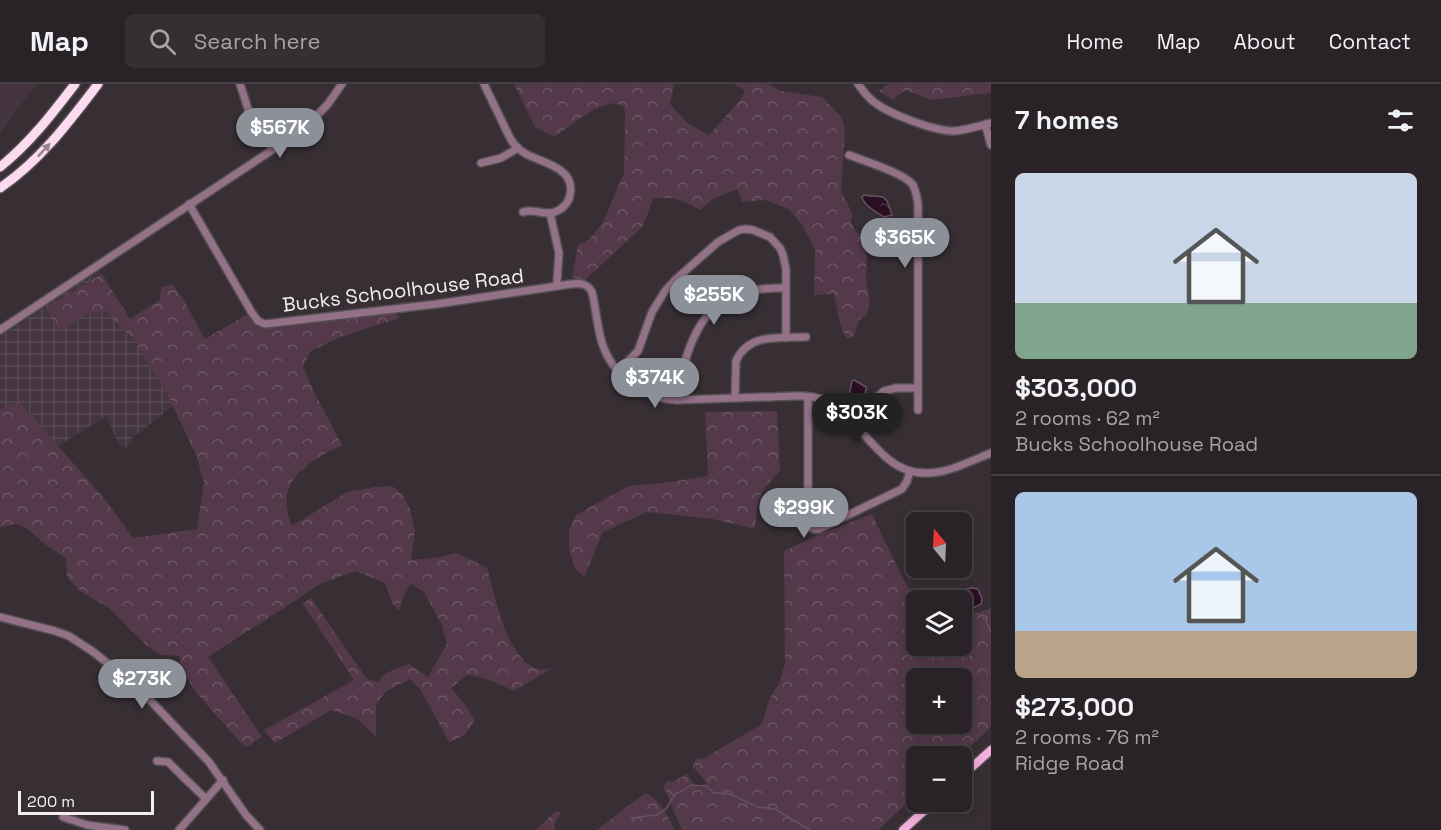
<!DOCTYPE html>
<meta charset="utf-8">
<style>
:root{--surface:#292327;--page:#352f33;--text:#f1f3f6;--muted:#a5a4a7;--line:#454044;--accent:#8c9099}
body{margin:0;font-family:"Space Grotesk",sans-serif;background:var(--page);color:var(--text);height:100vh;display:flex;flex-direction:column;font-size:22px;white-space:nowrap}
*{box-sizing:border-box;margin:0}
p{font-size:20px;color:var(--muted)}
.icon{flex:none;width:33px;height:33px;fill:none;stroke:currentColor;stroke-width:2;stroke-linecap:round;stroke-linejoin:round}
.map{position:relative;flex:1;overflow:hidden}
.side{display:flex;flex-direction:column;background:var(--surface);width:450px}
.side>*{flex:none}
.needle{width:39px;rotate:342deg}
.tools{position:absolute;left:906px;top:428px;display:grid;gap:12px}
.tools a{display:grid;place-items:center;width:66px;height:66px;border-radius:9px;background:var(--surface);box-shadow:0 3px 15px #0003,0 0 0 2px var(--line);font-size:30px}
.scale{position:absolute;left:18px;bottom:15px;width:136px;box-sizing:border-box;padding-left:6px;border:3px solid #f4eef2;border-top:0;font-size:16px;line-height:21px;white-space:nowrap;color:#f4eef2;-webkit-text-stroke:4px #372f34;paint-order:stroke}
.price{position:absolute;translate:-50% -51px;padding:0 14px;border-radius:21px;background:var(--accent);color:#fff;font-size:20px;line-height:39px;filter:drop-shadow(0 2px 3px #0008)}
.price::after{content:'';position:absolute;left:50%;top:36px;width:18px;height:14px;margin-left:-9px;background:inherit;clip-path:polygon(0 0,100% 0,50% 100%)}
.price.selected{background:#222;color:#fff}
ul{padding:0;list-style:none}
li{display:grid;align-content:center;gap:12px;height:318px;padding:0 24px}
li+li{border-top:2px solid var(--line)}
li span{display:grid;place-items:center;height:186px;border-radius:9px;color:#555}
li>.icon{margin-inline-start:auto}
span .icon{width:108px;height:108px;fill:#fffc;stroke-width:1}
li b{font-size:26px}
h2{display:flex;justify-content:space-between;align-items:center;height:72px;padding:0 24px;font-size:26px}
header{display:flex;align-items:center;gap:36px;box-sizing:border-box;height:84px;padding:0 30px;background:var(--surface);border-bottom:2px solid var(--line)}
header strong{font-size:28px}
nav{display:flex;gap:33px;margin-inline-start:auto;font-size:21px}
.search{width:420px;height:54px;background:var(--page);display:flex;align-items:center;gap:15px;box-sizing:border-box;padding:0 21px;border-radius:9px;color:var(--muted);font-size:22px}
main{display:flex;flex:1;min-height:0}
.map>svg:first-child{display:block}
.built{fill:#44353f}
.industrial{fill:url(#industrial-grid)}
.forest{fill:url(#forest-crowns);fill-rule:evenodd}
.water{fill:url(#water-ripples);stroke:#675160;stroke-width:1.5}
.lines{fill:none;stroke-linecap:round;stroke-linejoin:round}
.stream{stroke:#675160;stroke-width:1.5}
.minor-casing{stroke:#554e52;stroke-width:10}
.major-casing{stroke:#554e52;stroke-width:11}
.highway-casing{stroke:#554e52;stroke-width:12}
.minor{stroke:#937187;stroke-width:7}
.major{stroke:#f4afdd;stroke-width:8}
.highway{stroke:#fcdbf0;stroke-width:9}
.oneway{fill:#9a8592}
.labels{text-anchor:middle;dominant-baseline:central;stroke-width:6;stroke-linejoin:round;paint-order:stroke}
.street-label{font-size:20px;fill:#f4eef2;stroke:#372f34}
</style>
<header>
<strong>Map</strong>
<div class="search"><svg class="icon" aria-label="search" viewBox="0 0 24 24"><circle cx="10" cy="10" r="6"/><path d="M15 15l6 6"/></svg>Search here</div>
<nav><a>Home</a><a>Map</a><a>About</a><a>Contact</a></nav>
</header>
<main>
<div class="map">
<svg width="991" height="746" viewBox="0 0 991 746">
<defs>
<pattern id="industrial-grid" width="8" height="8" patternUnits="userSpaceOnUse" patternTransform="scale(1.5)"><rect width="8" height="8" fill="#44353f"/><path d="M0 4h8M4 0v8" fill="none" stroke="#564952"/></pattern>
<pattern id="forest-crowns" width="20" height="18" patternUnits="userSpaceOnUse" patternTransform="scale(1.5)"><rect width="20" height="18" fill="#54394b"/><path d="M2 6a3 3 0 1 1 6 0M12 15a3 3 0 1 1 6 0" fill="none" stroke="#6d5665"/></pattern>
<pattern id="water-ripples" width="26" height="14" patternUnits="userSpaceOnUse" patternTransform="scale(1.5)"><rect width="26" height="14" fill="#2b0e22"/><path d="M2 4q2-2 4 0t4 0M15 11q2-2 4 0t4 0" fill="none" stroke="#4a3143"/></pattern>
</defs>
<rect width="100%" height="100%" fill="#372f34"/>
<polygon class="built" points="0,0 36,0 0,49"/>
<polygon class="industrial" points="99,186 173,322 132,354 132,359 125,364 120,363 106,332 58,362 19,317 2,324 0,322 0,251 12,245"/>
<g class="forest">
<path d="M 514,0 L 674,0 L 670,20 L 687,39 L 709,51 L 741,15 L 745,6 L 733,0 L 768,0 L 780,7 L 822,13 L 842,34 L 845,46 L 841,107 L 852,129 L 851,139 L 857,149 L 865,151 L 867,157 L 866,197 L 870,217 L 867,230 L 858,237 L 854,253 L 847,255 L 842,246 L 839,235 L 834,210 L 814,211 L 815,166 L 802,141 L 789,125 L 765,116 L 742,118 L 737,105 L 713,115 L 700,126 C 685,117 671,111 653,115 L 643,142 L 585,196 L 572,194 L 578,161 L 589,156 L 603,138 L 624,89 L 625,28 L 623,22 L 613,19 L 594,25 L 554,53 L 535,43 Z"/>
<polygon points="888,0 991,0 991,9 932,16 905,6 893,16 879,7"/>
<path d="M 102,190 L 130,235 L 160,216 L 161,203 L 173,200 L 186,220 L 205,255 L 246,231 L 258,243 L 393,228 L 400,234 L 364,245 L 331,257 L 310,268 L 303,282 L 311,302 L 342,361 C 317,373 282,391 287,424 C 287,430 290,436 292,442 L 347,408 L 375,403 L 392,402 L 403,411 L 410,425 L 415,447 L 411,476 L 435,474 L 457,469 L 487,484 C 495,511 507,577 538,585 C 542,586 548,585 552,584 L 514,607 C 499,600 484,593 467,591 L 451,604 L 464,619 L 475,636 L 465,651 L 449,658 L 420,605 L 410,595 L 385,608 L 376,621 L 376,653 L 356,634 L 331,626 L 275,659 L 264,646 L 354,596 L 303,520 L 311,514 L 367,595 L 379,598 C 384,587 399,584 409,580 L 428,593 L 447,560 L 442,541 L 424,508 L 411,500 L 403,513 L 399,527 L 392,519 L 385,499 L 356,487 L 322,499 L 208,573 L 262,653 L 247,663 L 239,657 L 199,612 L 180,584 L 180,572 L 162,571 L 147,562 L 109,524 L 80,507 L 67,493 L 66,474 L 49,463 L 27,445 L 17,440 L 0,443 L 0,325 L 19,317 L 107,418 L 133,454 L 197,445 L 204,398 L 196,371 L 169,314 L 133,254 L 106,227 L 86,231 L 59,247 L 46,224 Z"/>
<path d="M 777,327 L 780,387 C 757,410 758,413 755,445 L 713,435 L 647,428 L 603,448 L 584,493 L 575,485 L 569,466 L 569,446 L 576,431 L 628,402 L 663,399 L 708,392 L 705,328 Z"/>
<path d="M 872,430 L 902,493 L 916,516 L 916,561 L 962,561 L 962,535 L 991,524 L 991,643 L 960,672 L 916,672 L 916,711 L 878,746 L 682,746 L 663,701 L 668,697 L 673,698 L 687,690 L 695,702 L 704,703 L 706,698 L 693,683 L 696,675 L 704,674 L 762,640 L 769,616 L 780,597 L 785,579 L 784,467 L 818,451 ZM 916,594 L 962,594 L 962,639 L 916,639 Z"/>
<path d="M 645,709 C 661,716 667,731 675,746 L 597,746 Z"/>
<polygon points="557,727 561,729 554,741 555,746 536,746 549,733"/>
</g>
<g class="water">
<path d="M 864,111 L 883,113 L 887,117 L 892,131 L 884,133 C 877,128 864,122 862,113 Z"/>
<polygon points="854,296 866,303 866,306 864,311 851,320 848,319 848,317 852,297"/>
<polygon points="972,504 978,505 982,515 981,520 971,525 962,527 962,516 943,516 941,511 950,508"/>
</g>
<g class="lines">
<g class="stream">
<polyline points="976,529 985,535 991,548"/>
<polyline points="631,734 656,731 666,725 675,710 684,706 691,701 706,702 714,709 725,709 735,712 757,723 775,725 810,746"/>
</g>
<g class="minor-casing">
<g id="minor">
<polyline points="240,0 249,28 272,65"/>
<path d="M 484,0 L 510,54 C 514,61 519,66 526,70 C 543,79 576,84 570,111 C 569,118 563,125 555,128 C 544,132 534,124 523,128"/>
<path d="M 858,0 C 862,6 868,13 874,18 C 889,30 934,47 954,47 C 966,46 979,42 991,39"/>
<polyline points="985,40 991,61"/>
<path d="M 849,71 C 864,77 904,89 913,101 C 916,107 917,113 918,120 L 918,326"/>
<polyline points="481,79 501,74 518,64"/>
<path d="M 189,120 L 252,229 L 258,237 L 265,240 L 437,220 L 571,200 C 580,199 587,199 592,208 C 596,225 597,242 602,259 C 613,292 642,314 677,316 C 706,315 735,314 764,313 C 783,313 806,309 824,316 C 838,322 849,334 859,345 C 868,355 877,366 888,375 C 922,403 956,383 991,369"/>
<polyline points="550,129 559,169 557,197 557,202"/>
<polyline points="0,246 304,45 328,20 342,0"/>
<polyline points="617,287 627,278 638,267 652,228 665,207 675,196 718,158 739,146 746,145 753,146 770,153 780,164 783,171 786,185 786,254"/>
<polyline points="808,313 808,437 809,443 814,445 819,445 902,405 907,397 910,387"/>
<path d="M 735,314 L 736,277 C 748,249 780,254 806,253"/>
<path d="M 677,316 C 679,300 683,285 687,271 C 704,219 732,203 786,204"/>
<polyline points="851,336 884,307 896,304 918,304"/>
<polyline points="0,533 55,547 69,552 92,567 125,593 145,611 209,678 246,731 260,746"/>
<polyline points="157,677 168,678 206,715"/>
<polyline points="63,733 87,741 125,746"/>
<polyline points="179,746 223,696"/>
</g>
</g>
<g class="major-casing">
<g id="major">
<polyline points="962,692 991,666"/>
<polyline points="903,746 935,717"/>
</g>
</g>
<g class="highway-casing">
<g id="highway">
<path d="M 0,83 C 30,59 52,30 75,0"/>
<path d="M 0,104 C 40,77 69,38 98,0"/>
</g>
</g>
<use href="#minor" class="minor"/>
<use href="#major" class="major"/>
<use href="#highway" class="highway"/>
</g>
<defs><path id="oneway-solid" d="M-6-.8H1V-3.2L6.5 0L1 3.2V.8H-6Z" transform="scale(1.5)"/></defs>
<use class="oneway" href="#oneway-solid" transform="translate(44 66) rotate(-47)"/>
<g class="labels">
<g class="street-label">
<text transform="translate(403 206) rotate(-7)">Bucks Schoolhouse Road</text>
</g>
</g>
</svg>
<div class="tools">
<a><svg class="needle" viewBox="-14 -14 28 28"><path d="M0-13l5 13h-10z" fill="#e53935"/><path d="M0 13l5-13h-10z" fill="#a5a4a7"/></svg></a>
<a><svg class="icon" aria-label="layers" viewBox="0 0 24 24"><path d="M12 4l9 5-9 5-9-5zM3 14l9 5 9-5"/></svg></a>
<a>+</a>
<a>−</a>
</div>
<div class="scale">200 m</div>
<b class="price" style="left:280px;top:75px">$567K</b>
<b class="price" style="left:905px;top:185px">$365K</b>
<b class="price" style="left:714px;top:242px">$255K</b>
<b class="price" style="left:655px;top:325px">$374K</b>
<b class="price selected" style="left:857px;top:360px">$303K</b>
<b class="price" style="left:804px;top:455px">$299K</b>
<b class="price" style="left:142px;top:626px">$273K</b>
</div>
<section class="side">
<h2>7 homes<svg class="icon" aria-label="filters" viewBox="0 0 24 24"><path d="M4 7h16M4 17h16"/><circle cx="9" cy="7" r="2"/><circle cx="15" cy="17" r="2"/></svg></h2>
<ul>
<li><span style="background:linear-gradient(#c9d6e8 70%,#7fa58c 0)"><svg class="icon" aria-label="home" viewBox="0 0 24 24"><path d="M3 11l9-7 9 7M6 9v11h12V9"/></svg></span><div><b>$303,000</b><p>2 rooms · 62 m²</p><p>Bucks Schoolhouse Road</p></div></li>
<li><span style="background:linear-gradient(#a9c7e8 75%,#b9a48a 0)"><svg class="icon" aria-label="home" viewBox="0 0 24 24"><path d="M3 11l9-7 9 7M6 9v11h12V9"/></svg></span><div><b>$273,000</b><p>2 rooms · 76 m²</p><p>Ridge Road</p></div></li>
</ul>
</section>
</main>
